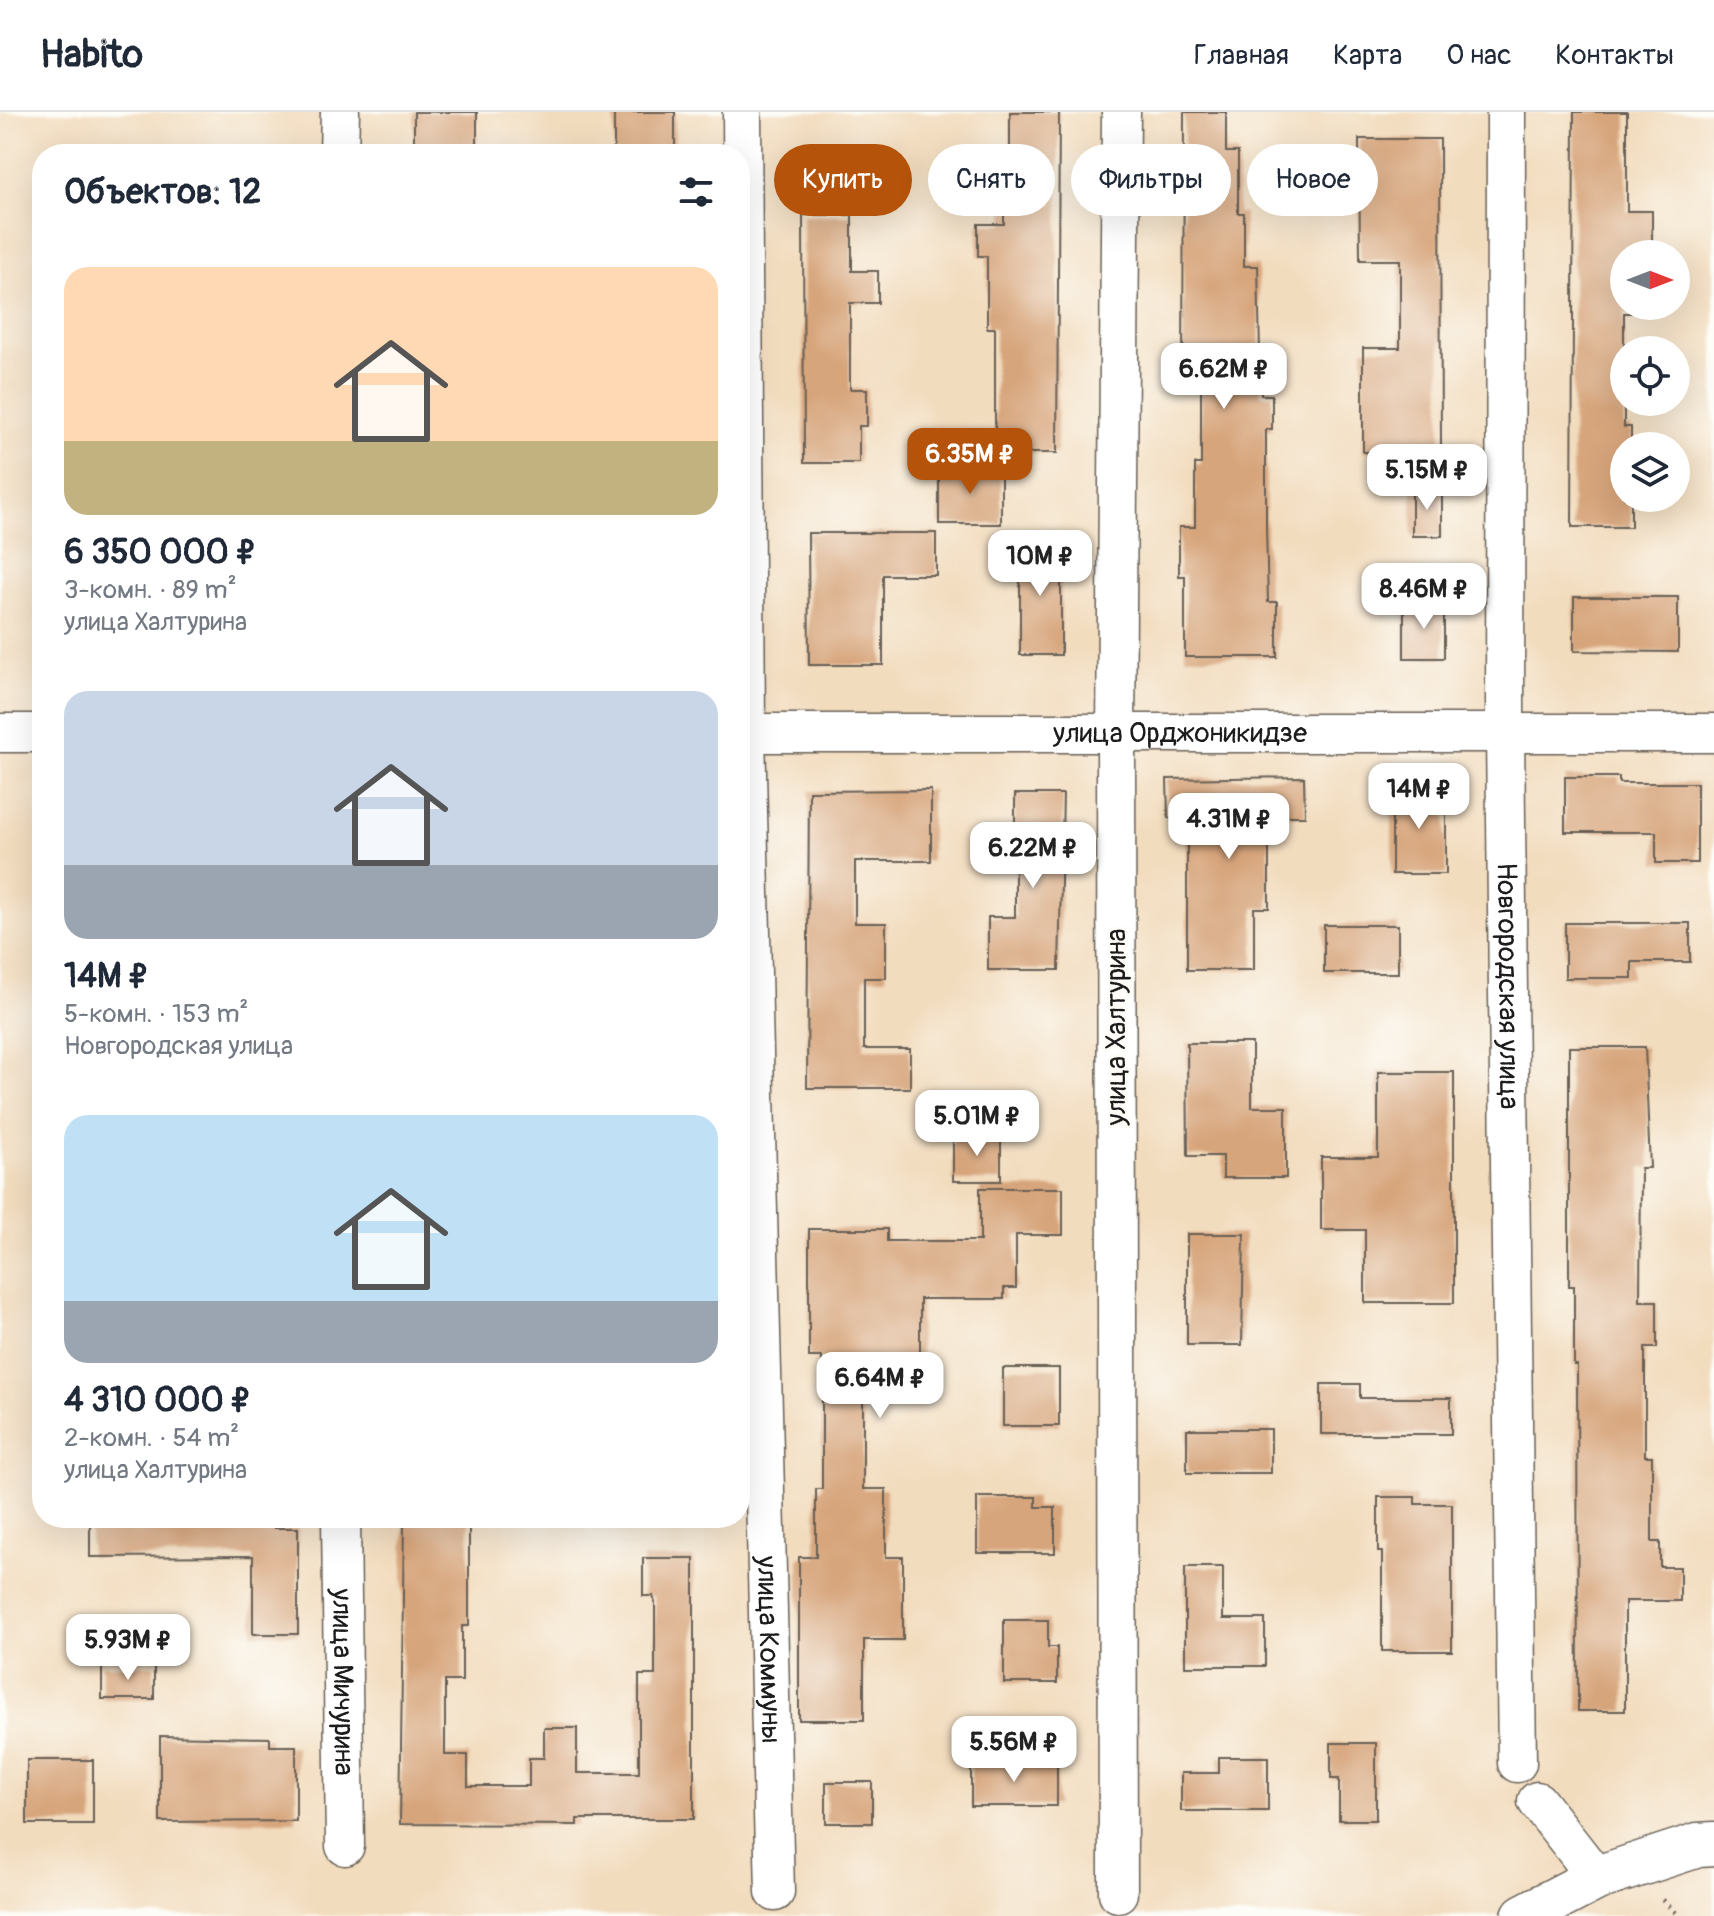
<!DOCTYPE html>
<html lang="ru">
<meta charset="utf-8">
<style>
:root{--surface:#fff;--page:#f2f2f3;--text:#1f2937;--muted:#747a83;--line:#e0e1e3;--accent:#b45309}
body{margin:0;font-family:Pangolin,sans-serif;background:var(--page);color:var(--text);height:100vh;display:flex;flex-direction:column;font-size:30px;white-space:nowrap}
*{box-sizing:border-box;margin:0}
p{font-size:26px;color:var(--muted)}
.icon{flex:none;width:44px;height:44px;fill:none;stroke:currentColor;stroke-width:2;stroke-linecap:round;stroke-linejoin:round}
.map{position:relative;flex:1;overflow:hidden}
.panel{position:absolute;left:32px;top:32px;width:718px;height:1384px;display:flex;flex-direction:column;background:var(--surface);border-radius:32px;box-shadow:0 8px 32px #0002}
.panel>*{flex:none}
.banner{position:absolute;left:774px;top:32px;width:760px;height:72px;display:flex;gap:16px}
.needle{width:52px;rotate:90deg}
.fabs{position:absolute;left:1610px;top:128px;display:grid;gap:16px}
.fabs a{display:grid;place-items:center;width:80px;height:80px;border-radius:50%;background:var(--surface);box-shadow:0 8px 32px #0002;font-size:40px}
.price{position:absolute;translate:-50% -68px;padding:0 18px;border-radius:16px;background:#fff;color:#222;font-size:26px;line-height:52px;filter:drop-shadow(0 2px 4px #0008)}
.price::after{content:'';position:absolute;left:50%;top:48px;width:24px;height:18px;margin-left:-12px;background:inherit;clip-path:polygon(0 0,100% 0,50% 100%)}
.price.selected{background:var(--accent);color:#fff}
ul{padding:0;list-style:none}
li{display:grid;align-content:center;gap:16px;height:424px;padding:0 32px}
li span{display:grid;place-items:center;height:248px;border-radius:24px;color:#555}
li>.icon{margin-inline-start:auto}
span .icon{width:144px;height:144px;fill:#fffc;stroke-width:1}
li b{font-size:34px}
h2{display:flex;justify-content:space-between;align-items:center;height:96px;padding:0 32px;font-size:34px}
.chip{padding:0 28px;border-radius:36px;background:var(--surface);box-shadow:0 8px 32px #0002;font-size:28px;line-height:72px}
.chip.selected{background:var(--accent);color:#fff}
header{display:flex;align-items:center;gap:48px;box-sizing:border-box;height:112px;padding:0 40px;background:var(--surface);border-bottom:2px solid var(--line)}
header strong{font-size:38px}
nav{display:flex;gap:44px;margin-inline-start:auto;font-size:28px}
.map>svg:first-child{display:block}
.building{fill:#d7a57c}
.lines{fill:none;stroke-linecap:round;stroke-linejoin:round}
.minor-casing{stroke:#675f55;stroke-width:41}
.secondary-casing{stroke:#675f55;stroke-width:47}
.path{stroke:#675f55;stroke-width:5;stroke-dasharray:2 6;stroke-linecap:butt}
.minor{stroke:#fff;stroke-width:38}
.secondary{stroke:#fff;stroke-width:44}
.labels{text-anchor:middle;dominant-baseline:central;stroke-width:6;stroke-linejoin:round;paint-order:stroke}
.street-label{font-size:28px;fill:#1c1c1c;stroke:#fdfcf7}
</style>
<header>
<strong>Habito</strong>
<nav><a>Главная</a><a>Карта</a><a>О нас</a><a>Контакты</a></nav>
</header>
<div class="map">
<svg width="1714" height="1804" viewBox="0 0 1714 1804">
<rect width="100%" height="100%" fill="#fdfcf7"/>
<filter id="ink" filterUnits="userSpaceOnUse"><feTurbulence type="fractalNoise" baseFrequency=".0125" numOctaves="2"/><feDisplacementMap in="SourceGraphic" scale="16" xChannelSelector="R" yChannelSelector="G"/><feConvolveMatrix kernelMatrix="1 2 1 2 8 2 1 2 1" color-interpolation-filters="sRGB"/></filter>
<filter id="wash" filterUnits="userSpaceOnUse"><feTurbulence type="fractalNoise" baseFrequency=".006" numOctaves="4" result="noise"/><feDisplacementMap in="SourceGraphic" scale="32" xChannelSelector="R" yChannelSelector="G"/><feGaussianBlur stdDeviation="1.8" result="paint"/><feColorMatrix in="noise" values="0 0 0 0 0 0 0 0 0 0 0 0 0 0 0 0 0 1.4 0 .05"/><feComposite in="paint" operator="in"/></filter>
<g filter="url(#wash)">
<rect width="100%" height="100%" fill="#f2dcbe"/>
<g id="blocks">
<g class="building">
<rect x="414" y="0" width="63" height="42"/>
<rect x="614" y="0" width="61" height="42"/>
<polygon points="1010,0 1059,0 1057,341 995,341 995,216 987,216 987,144 978,144 978,112 1004,112 1004,94 1010,94"/>
<polygon points="1184,0 1226,0 1226,40 1238,40 1238,101 1244,101 1244,154 1258,154 1261,283 1272,283 1272,317 1266,317 1266,415 1268,490 1277,490 1277,545 1185,545 1185,464 1179,464 1179,415 1195,415 1195,352 1201,352 1201,261 1183,261"/>
<polygon points="1574,0 1627,0 1627,99 1652,99 1652,142 1624,142 1624,194 1652,194 1652,201 1624,201 1624,315 1631,315 1631,334 1624,334 1624,386 1631,386 1631,415 1572,415"/>
<polygon points="1359,27 1440,27 1441,340 1363,340 1363,236 1400,236 1400,148 1360,148"/>
<polygon points="803,103 852,103 852,159 878,159 878,191 850,191 850,277 867,277 867,314 859,314 859,351 804,351"/>
<rect x="939" y="357" width="62" height="55"/>
<rect x="1412" y="375" width="30" height="49"/>
<polygon points="808,421 936,421 936,463 883,463 883,553 809,553"/>
<rect x="1020" y="429" width="41" height="114"/>
<polygon points="1574,485 1678,485 1678,540 1574,539"/>
<rect x="1404" y="492" width="40" height="54"/>
<polygon points="1304,665 1305,704 1269,704 1269,796 1254,796 1254,858 1187,858 1187,706 1168,706 1167,667"/>
<polygon points="1565,665 1619,665 1619,671 1697,671 1697,751 1656,751 1656,720 1565,720"/>
<rect x="1392" y="676" width="54" height="86"/>
<polygon points="931,678 931,749 855,749 855,811 886,811 886,866 864,866 864,937 910,937 910,976 807,976 809,679"/>
<polygon points="1015,682 1063,682 1059,858 988,858 988,805 1015,805"/>
<polygon points="1565,811 1690,811 1690,850 1632,850 1632,866 1565,866"/>
<rect x="1324" y="813" width="74" height="48"/>
<polygon points="1187,931 1252,931 1252,995 1286,995 1286,1066 1223,1066 1223,1044 1188,1044"/>
<polygon points="1569,935 1645,935 1650,1056 1641,1056 1640,1189 1657,1189 1657,1236 1645,1236 1645,1344 1652,1344 1652,1430 1660,1430 1660,1455 1680,1455 1680,1489 1625,1489 1625,1599 1578,1599 1577,1253 1574,1253 1574,1174 1569,1174"/>
<polygon points="1378,960 1454,960 1454,1191 1365,1191 1365,1118 1321,1118 1321,1045 1378,1045"/>
<rect x="953" y="1022" width="48" height="47"/>
<polygon points="980,1076 1063,1076 1063,1123 1016,1123 1016,1176 1004,1176 1004,1187 920,1187 920,1245 863,1245 863,1377 886,1377 886,1445 903,1445 903,1528 864,1528 864,1608 799,1608 799,1445 816,1445 816,1377 822,1377 822,1245 809,1245 809,1117 887,1117 887,1129 980,1129"/>
<polygon points="1187,1122 1244,1122 1242,1233 1187,1233"/>
<rect x="1003" y="1256" width="56" height="58"/>
<polygon points="1321,1272 1360,1272 1360,1286 1451,1286 1451,1322 1321,1322"/>
<rect x="1187" y="1317" width="84" height="44"/>
<polygon points="977,1385 1036,1385 1036,1395 1055,1395 1055,1441 977,1441"/>
<polygon points="1378,1385 1415,1385 1415,1392 1452,1392 1452,1539 1382,1539 1382,1440 1378,1440"/>
<polygon points="90,1406 274,1406 274,1416 298,1416 298,1522 253,1522 253,1444 90,1445"/>
<polygon points="404,1406 469,1406 469,1514 462,1514 462,1569 445,1569 445,1643 468,1643 468,1674 529,1674 529,1646 544,1646 544,1616 577,1616 577,1661 639,1661 639,1563 655,1563 655,1491 653,1484 643,1484 643,1446 694,1446 694,1707 577,1707 577,1713 400,1712"/>
<polygon points="1185,1455 1223,1455 1223,1507 1265,1507 1265,1554 1185,1554"/>
<polygon points="1004,1508 1048,1508 1048,1535 1057,1535 1057,1571 1004,1571"/>
<rect x="102" y="1553" width="52" height="34"/>
<polygon points="160,1624 270,1626 270,1634 296,1634 296,1709 160,1710"/>
<polygon points="1331,1631 1376,1631 1376,1708 1339,1708 1339,1667 1331,1667"/>
<polygon points="1219,1645 1268,1645 1268,1699 1181,1699 1181,1661 1219,1661"/>
<rect x="27" y="1648" width="66" height="64"/>
<rect x="971" y="1650" width="86" height="44"/>
<rect x="826" y="1670" width="46" height="41"/>
</g>
</g>
</g>
<g filter="url(#ink)">
<use href="#blocks" fill-opacity="0" stroke="#675f55" stroke-width="2"/>
<g class="lines">
<g class="minor-casing">
<g id="minor">
<path id="s1" d="M 742,0 L 746,621 L 775,1780"/>
<path id="s2" d="M 1506,0 L 1505,622 L 1517,1651"/>
<polyline points="339,42 340,0"/>
<polyline points="0,621 42,621"/>
<path id="s3" d="M 740,621 L 1714,621"/>
<path id="s4" d="M 341,1406 L 345,1734"/>
<polyline points="1537,1689 1597,1766"/>
<polyline points="1118,1781 1116,621 1121,0"/>
</g>
</g>
<g class="secondary-casing">
<polyline id="secondary" points="1524,1804 1597,1766 1698,1733 1714,1732"/>
</g>
<polyline class="path" points="1663,1788 1679,1804"/>
<use href="#minor" class="minor"/>
<use href="#secondary" class="secondary"/>
</g>
</g>
<g class="labels">
<g class="street-label">
<text stroke="none"><textPath href="#s3" startOffset="440">улица Орджоникидзе</textPath></text>
<text stroke="none"><textPath href="#s2" startOffset="874">Новгородская улица</textPath></text>
<text transform="translate(1116 915) rotate(-90)">улица Халтурина</text>
<text stroke="none"><textPath href="#s1" startOffset="1538">улица Коммуны</textPath></text>
<text stroke="none"><textPath href="#s4" startOffset="164">улица Мичурина</textPath></text>
</g>
</g>
</svg>
<div class="fabs">
<a><svg class="needle" viewBox="-14 -14 28 28"><path d="M0-13l5 13h-10z" fill="#e53935"/><path d="M0 13l5-13h-10z" fill="#747a83"/></svg></a>
<a><svg class="icon" aria-label="locate" viewBox="0 0 24 24"><circle cx="12" cy="12" r="6"/><path d="M12 2v4M12 18v4M2 12h4M18 12h4"/></svg></a>
<a><svg class="icon" aria-label="layers" viewBox="0 0 24 24"><path d="M12 4l9 5-9 5-9-5zM3 14l9 5 9-5"/></svg></a>
</div>
<b class="price" style="left:1224px;top:299px">6.62M ₽</b>
<b class="price selected" style="left:970px;top:384px">6.35M ₽</b>
<b class="price" style="left:1427px;top:400px">5.15M ₽</b>
<b class="price" style="left:1040px;top:486px">10M ₽</b>
<b class="price" style="left:1424px;top:519px">8.46M ₽</b>
<b class="price" style="left:1419px;top:719px">14M ₽</b>
<b class="price" style="left:1229px;top:749px">4.31M ₽</b>
<b class="price" style="left:1033px;top:778px">6.22M ₽</b>
<b class="price" style="left:977px;top:1046px">5.01M ₽</b>
<b class="price" style="left:880px;top:1308px">6.64M ₽</b>
<b class="price" style="left:128px;top:1570px">5.93M ₽</b>
<b class="price" style="left:1014px;top:1672px">5.56M ₽</b>
<div class="banner">
<a class="chip selected">Купить</a>
<a class="chip">Снять</a>
<a class="chip">Фильтры</a>
<a class="chip">Новое</a>
</div>
<section class="panel">
<h2>Объектов: 12<svg class="icon" aria-label="filters" viewBox="0 0 24 24"><path d="M4 7h16M4 17h16"/><circle cx="9" cy="7" r="2"/><circle cx="15" cy="17" r="2"/></svg></h2>
<ul>
<li><span style="background:linear-gradient(#ffd9b3 70%,#c2b280 0)"><svg class="icon" aria-label="home" viewBox="0 0 24 24"><path d="M3 11l9-7 9 7M6 9v11h12V9"/></svg></span><div><b>6 350 000 ₽</b><p>3-комн. · 89 m²</p><p>улица Халтурина</p></div></li>
<li><span style="background:linear-gradient(#c9d6e8 70%,#9aa5b1 0)"><svg class="icon" aria-label="home" viewBox="0 0 24 24"><path d="M3 11l9-7 9 7M6 9v11h12V9"/></svg></span><div><b>14M ₽</b><p>5-комн. · 153 m²</p><p>Новгородская улица</p></div></li>
<li><span style="background:linear-gradient(#bfe0f5 75%,#9aa5b1 0)"><svg class="icon" aria-label="home" viewBox="0 0 24 24"><path d="M3 11l9-7 9 7M6 9v11h12V9"/></svg></span><div><b>4 310 000 ₽</b><p>2-комн. · 54 m²</p><p>улица Халтурина</p></div></li>
</ul>
</section>
</div>
